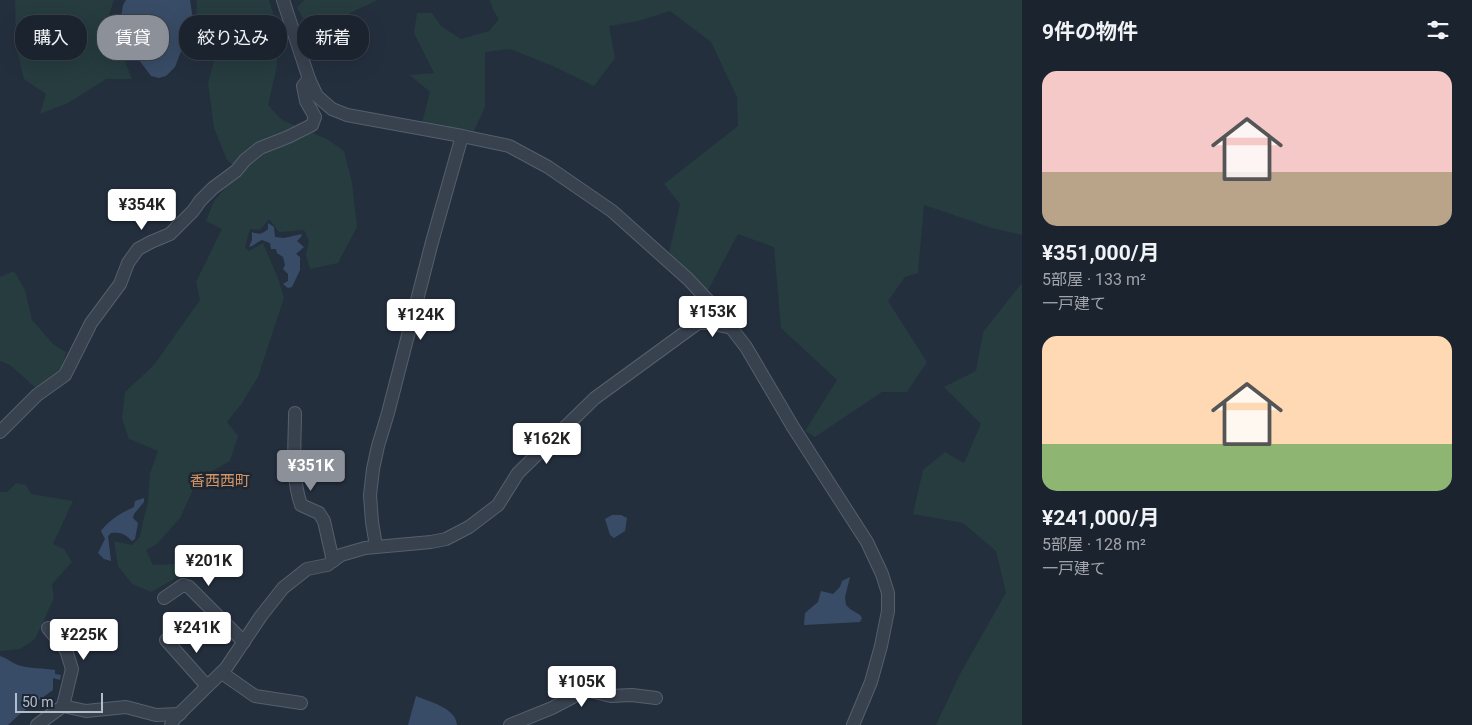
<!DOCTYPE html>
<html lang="ja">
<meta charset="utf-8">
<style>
:root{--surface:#1b232e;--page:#282f3a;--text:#f1f3f6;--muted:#a0a4aa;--line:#39404a;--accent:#8c9099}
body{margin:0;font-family:Roboto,"Noto Sans JP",sans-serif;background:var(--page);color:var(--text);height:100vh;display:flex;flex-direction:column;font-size:19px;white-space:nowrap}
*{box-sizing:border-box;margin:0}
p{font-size:16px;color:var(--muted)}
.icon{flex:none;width:28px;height:28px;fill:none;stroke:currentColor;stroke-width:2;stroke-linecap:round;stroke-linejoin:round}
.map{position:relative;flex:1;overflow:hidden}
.panel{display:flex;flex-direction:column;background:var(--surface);width:450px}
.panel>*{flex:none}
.hud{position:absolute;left:15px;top:15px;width:475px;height:45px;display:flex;gap:10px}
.scale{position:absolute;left:15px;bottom:12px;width:88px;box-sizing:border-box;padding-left:5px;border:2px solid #b4bcc9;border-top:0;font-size:14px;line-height:18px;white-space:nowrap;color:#b4bcc9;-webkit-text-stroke:4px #1d2633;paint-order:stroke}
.price{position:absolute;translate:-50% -42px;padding:0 11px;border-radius:5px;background:#fff;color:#222;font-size:16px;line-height:32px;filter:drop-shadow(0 1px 2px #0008)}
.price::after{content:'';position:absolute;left:50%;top:30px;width:15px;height:11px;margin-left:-8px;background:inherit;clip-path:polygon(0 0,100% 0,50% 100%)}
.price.current{background:var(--accent);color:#fff}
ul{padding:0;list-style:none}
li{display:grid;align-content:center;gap:10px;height:265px;padding:0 20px}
li span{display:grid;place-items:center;height:155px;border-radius:15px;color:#555}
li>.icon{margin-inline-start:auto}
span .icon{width:90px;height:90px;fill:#fffc;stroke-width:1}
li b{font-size:21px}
h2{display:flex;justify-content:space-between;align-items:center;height:60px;padding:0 20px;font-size:21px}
.pill{padding:0 18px;border-radius:20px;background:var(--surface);box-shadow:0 5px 20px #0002,0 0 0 1px var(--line);font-size:18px;line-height:45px}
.pill.current{background:var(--accent);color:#fff}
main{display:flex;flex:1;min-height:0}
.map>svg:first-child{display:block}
.green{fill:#263c3f}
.water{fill:#394c67}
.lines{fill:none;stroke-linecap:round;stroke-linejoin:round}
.minor-casing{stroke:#565f6c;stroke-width:14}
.minor{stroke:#38414e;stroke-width:12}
.labels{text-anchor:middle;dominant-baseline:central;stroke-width:5;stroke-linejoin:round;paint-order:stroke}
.quarter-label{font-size:15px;fill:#d59563;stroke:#1d2633}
</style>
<main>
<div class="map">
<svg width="1022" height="725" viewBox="0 0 1022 725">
<rect width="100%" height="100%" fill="#242f3e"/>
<g class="green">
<polygon points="15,0 114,0 108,18 132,79 106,79 68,103 40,114 46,94 24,79 16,46"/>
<polygon points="197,0 269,0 277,26 277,66 268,105 282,120 327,139 344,151 352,183 357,227 338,263 310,269 306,255 309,241 304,230 279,232 269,219 260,230 250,229 245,247 249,251 263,243 278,278 284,298 258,377 242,403 227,422 238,436 230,461 198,479 180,518 157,544 146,550 153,565 196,563 198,572 176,578 151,592 132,584 118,566 114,541 132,545 140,537 143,521 148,503 150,473 158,451 129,439 122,419 125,392 154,365 200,300 196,282 222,229 206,221 214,201 240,171 227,160 214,128 208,82 219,44 189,41 196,21"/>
<polygon points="304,0 378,0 311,31 297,8"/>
<polygon points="490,0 1022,0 1022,235 992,228 924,205 918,273 905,277 888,301 927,362 907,392 882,392 815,437 805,431 837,380 781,328 774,247 738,234 708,290 669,253 680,204 664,184 738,126 737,97 711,42 670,11 638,21 609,26 615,58 594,86 553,66 510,49 485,52 485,107 474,131 422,123 430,92 410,75 434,73 414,33 417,13 432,13 441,26 461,39 489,31 499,19 493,10"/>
<polygon points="14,271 25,290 32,320 54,345 66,352 61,371 37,389 10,365 0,361 0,277"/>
<polygon points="1022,283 1022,725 936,725 960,674 1006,593 996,551 963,523 913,514 923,470 945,452 964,463 981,424 944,387 976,371 983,332"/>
<polygon points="16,483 26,485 31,494 73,501 53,544 64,549 72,562 52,584 54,598 35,639 20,649 0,651 0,492 7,492"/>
</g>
<g class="water">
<polygon points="126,0 190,0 193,20 175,67 166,76 159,78 151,76 127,44 120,24 123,5"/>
<path d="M 268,223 L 274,227 L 275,237 L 284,238 L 302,234 L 301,237 L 297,241 L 304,247 L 296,254 L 300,257 L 300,270 L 292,287 L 288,288 L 283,284 L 288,281 L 288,274 L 283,269 L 285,265 L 283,257 L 277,253 L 276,249 L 271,249 L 270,243 L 262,240 C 257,242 255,245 249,247 L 252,240 L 252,232 C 258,235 263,234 268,229 Z"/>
<path d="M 144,498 L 144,502 L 134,514 L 133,518 L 138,523 L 135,539 L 132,541 C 125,534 121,532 111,533 L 108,536 L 111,561 L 104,559 L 98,553 L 105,539 L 101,531 C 109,520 121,513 134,507 L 135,501 Z"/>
<polygon points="612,515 621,515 627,518 625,531 614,538 610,535 605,519"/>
<polygon points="850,577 845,597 846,605 850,609 860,615 862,618 860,622 804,625 805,613 818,602 821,591 833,594 840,587 842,581"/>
<path d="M 0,656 C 7,658 12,663 18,665 C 30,669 43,668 55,670 L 55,674 L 61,675 L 60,680 L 53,678 L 53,690 L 21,713 L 8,725 L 0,725 Z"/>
<path d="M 416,696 C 430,702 456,708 457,725 L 408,725 Z"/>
</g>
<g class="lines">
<g class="minor-casing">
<g id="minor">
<polyline points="283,0 309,79 317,96 332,109 347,115 462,136 509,146 548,167 612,211 688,279 719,312 746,347 793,427 867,542 882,574 888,593 888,611 881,646 871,682 853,725"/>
<path d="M 295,413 C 295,444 291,476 301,505 L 319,513 L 324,521 L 333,561"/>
<polyline points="0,432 37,395 65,375 91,323 120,284 128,263 138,249 151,242 170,234 193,211 200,201 213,188 236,171 245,160 260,148 288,137 312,125 315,117 306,101 303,86 309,79"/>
<polyline points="376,546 372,522 370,495 373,469 378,446 388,413 432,242 462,136"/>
<polyline points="164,598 183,585 189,587 244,642"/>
<polyline points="48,628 66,650 72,669 63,706"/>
<polyline points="166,640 207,686"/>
<polyline points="222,673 255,696 301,703"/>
<polyline points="37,725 63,706 86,711 126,707 156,715 180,714"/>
<polyline points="171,725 175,718 226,668 261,616 283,588 307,569 327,565 341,555 365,548 431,542 446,539 469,527 498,505 518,473 595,398 698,323 709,323 732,328"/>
<polyline points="510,725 552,708 586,690 611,696 632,695 656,698"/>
</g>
</g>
<use href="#minor" class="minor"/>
</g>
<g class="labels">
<g class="quarter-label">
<text x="220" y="481">香西西町</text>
</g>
</g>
</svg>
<div class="scale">50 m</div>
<b class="price" style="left:142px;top:231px">¥354K</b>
<b class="price" style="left:713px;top:338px">¥153K</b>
<b class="price" style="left:421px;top:341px">¥124K</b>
<b class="price" style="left:547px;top:465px">¥162K</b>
<b class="price current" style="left:311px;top:492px">¥351K</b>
<b class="price" style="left:209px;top:587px">¥201K</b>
<b class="price" style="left:197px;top:654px">¥241K</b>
<b class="price" style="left:84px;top:661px">¥225K</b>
<b class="price" style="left:582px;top:708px">¥105K</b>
<div class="hud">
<a class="pill">購入</a>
<a class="pill current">賃貸</a>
<a class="pill">絞り込み</a>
<a class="pill">新着</a>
</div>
</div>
<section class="panel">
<h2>9件の物件<svg class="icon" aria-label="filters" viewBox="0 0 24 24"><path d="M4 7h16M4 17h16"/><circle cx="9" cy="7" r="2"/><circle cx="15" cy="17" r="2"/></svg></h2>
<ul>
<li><span style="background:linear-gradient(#f6c9c9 65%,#b9a48a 0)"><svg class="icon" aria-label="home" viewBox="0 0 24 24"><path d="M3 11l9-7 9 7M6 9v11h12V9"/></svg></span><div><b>¥351,000/月</b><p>5部屋 · 133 m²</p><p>一戸建て</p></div></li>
<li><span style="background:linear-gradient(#ffd9b3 70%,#8fb573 0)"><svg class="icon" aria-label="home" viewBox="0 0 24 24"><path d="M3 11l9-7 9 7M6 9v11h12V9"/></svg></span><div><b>¥241,000/月</b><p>5部屋 · 128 m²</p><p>一戸建て</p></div></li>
</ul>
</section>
</main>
